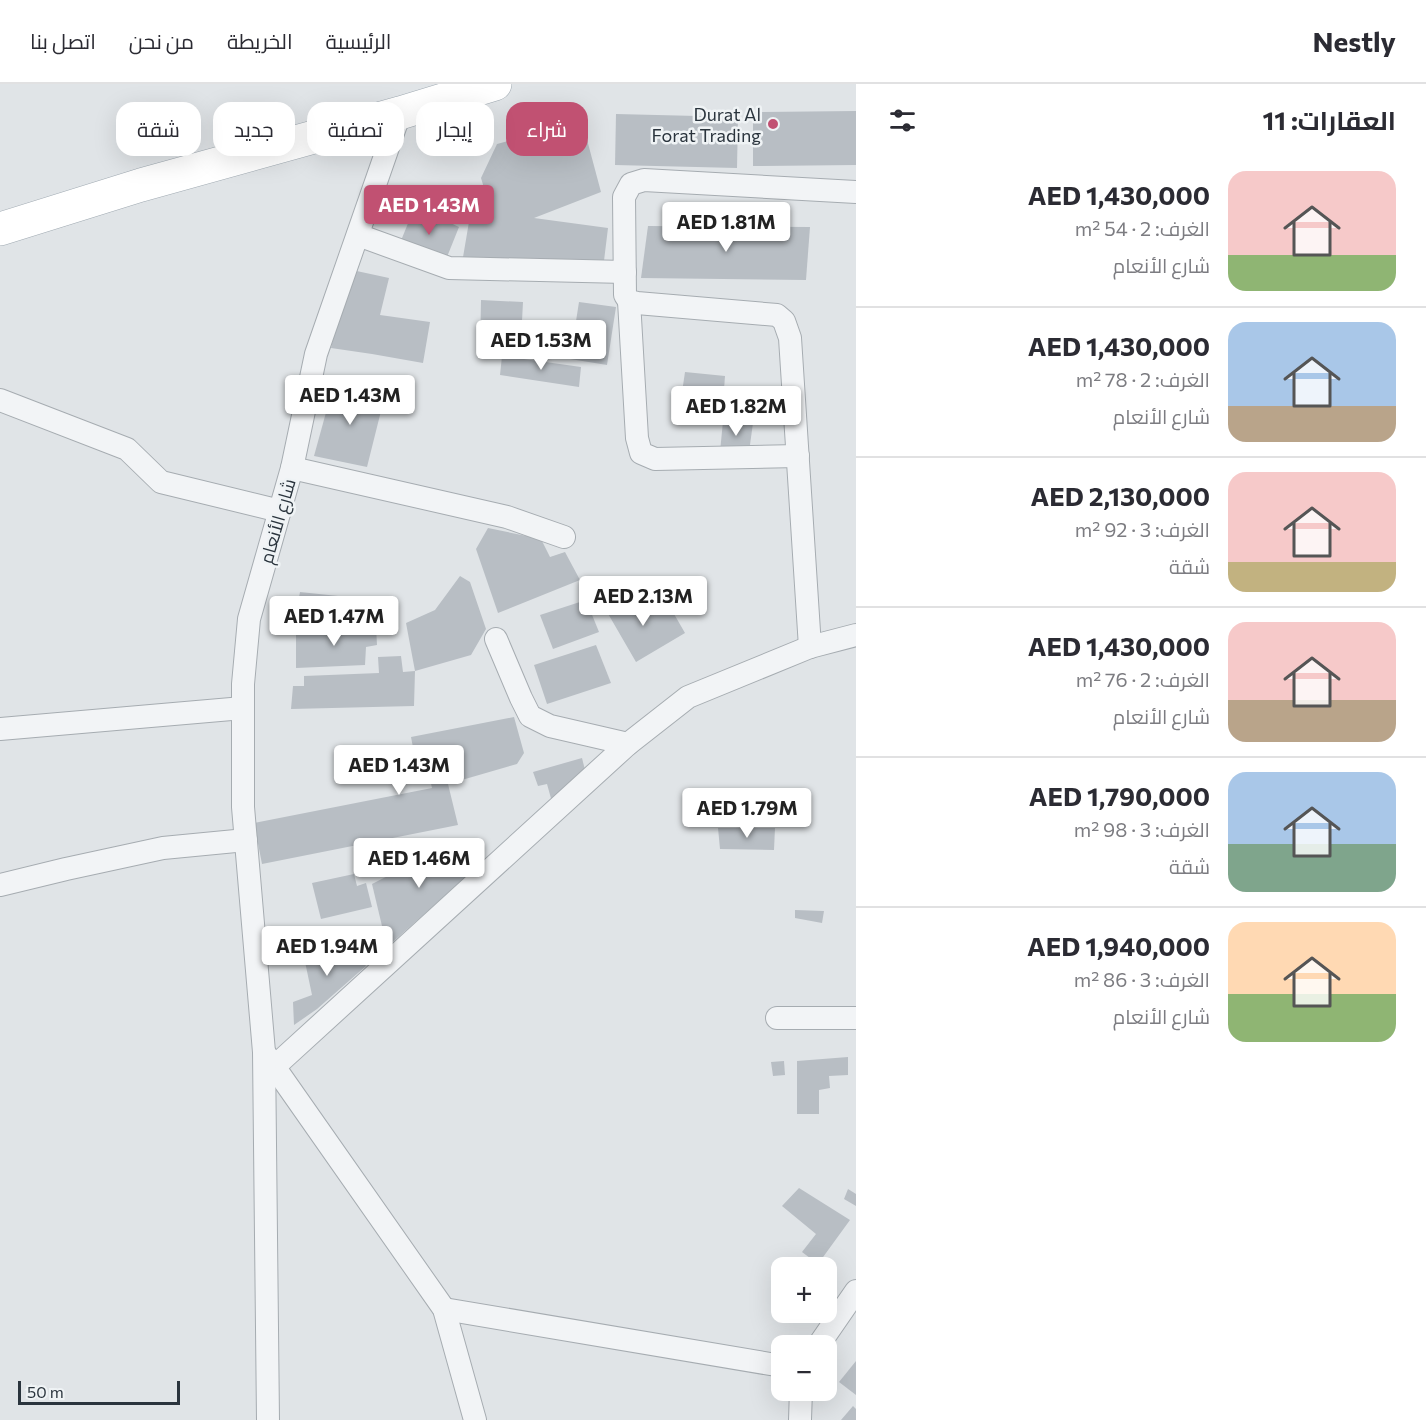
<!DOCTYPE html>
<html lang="ar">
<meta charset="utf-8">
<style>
:root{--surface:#fff;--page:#f2f2f3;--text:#2b2b33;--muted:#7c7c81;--line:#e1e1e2;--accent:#c15172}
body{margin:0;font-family:Commissioner,Cairo,sans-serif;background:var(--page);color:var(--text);direction:rtl;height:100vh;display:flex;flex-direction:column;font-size:22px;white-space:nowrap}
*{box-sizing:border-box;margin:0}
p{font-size:20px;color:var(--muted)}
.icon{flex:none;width:33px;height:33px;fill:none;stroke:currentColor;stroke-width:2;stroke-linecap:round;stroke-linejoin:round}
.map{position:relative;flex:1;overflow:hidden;direction:ltr}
.drawer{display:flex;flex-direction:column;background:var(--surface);width:570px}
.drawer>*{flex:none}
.hud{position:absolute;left:18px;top:18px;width:570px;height:54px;direction:rtl;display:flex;gap:12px}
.buttons{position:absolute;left:771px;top:1173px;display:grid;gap:12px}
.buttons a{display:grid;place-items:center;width:66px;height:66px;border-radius:12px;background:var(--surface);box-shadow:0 6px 24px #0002;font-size:30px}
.scale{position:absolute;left:18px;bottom:15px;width:162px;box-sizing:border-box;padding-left:6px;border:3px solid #2a343d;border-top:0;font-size:16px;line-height:21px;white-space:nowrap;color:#2a343d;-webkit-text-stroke:4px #eff3f5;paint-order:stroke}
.price{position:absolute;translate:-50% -51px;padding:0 14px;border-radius:6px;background:#fff;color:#222;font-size:20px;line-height:39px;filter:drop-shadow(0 2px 3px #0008)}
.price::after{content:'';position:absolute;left:50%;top:36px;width:18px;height:14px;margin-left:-9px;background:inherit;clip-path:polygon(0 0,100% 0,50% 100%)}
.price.current{background:var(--accent);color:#fff}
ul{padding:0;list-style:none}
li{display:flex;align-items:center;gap:18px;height:150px;padding:0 30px}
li+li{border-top:2px solid var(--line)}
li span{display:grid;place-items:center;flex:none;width:168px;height:120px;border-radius:18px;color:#555}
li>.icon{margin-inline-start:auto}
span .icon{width:72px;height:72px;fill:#fffc;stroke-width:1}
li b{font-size:26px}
h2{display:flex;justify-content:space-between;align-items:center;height:72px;padding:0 30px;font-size:26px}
.tag{padding:0 21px;border-radius:18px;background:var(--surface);box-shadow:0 6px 24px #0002;font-size:21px;line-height:54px}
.tag.current{background:var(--accent);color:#fff}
header{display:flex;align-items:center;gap:36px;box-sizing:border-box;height:84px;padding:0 30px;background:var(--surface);border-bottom:2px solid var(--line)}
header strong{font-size:28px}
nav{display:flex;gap:33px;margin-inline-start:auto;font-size:21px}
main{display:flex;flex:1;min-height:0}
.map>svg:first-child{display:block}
.building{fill:#b8bec4}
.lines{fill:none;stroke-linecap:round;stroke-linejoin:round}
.minor-casing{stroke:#a6acb1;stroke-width:24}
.primary-casing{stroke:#a0aab2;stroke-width:34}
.minor{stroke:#f2f4f6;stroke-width:22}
.primary{stroke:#fff;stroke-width:33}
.poi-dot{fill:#c15172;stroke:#eff3f5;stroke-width:2}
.labels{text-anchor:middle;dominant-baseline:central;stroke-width:5;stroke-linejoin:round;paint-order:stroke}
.poi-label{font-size:18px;fill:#2a343d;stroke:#eff3f5;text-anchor:end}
.street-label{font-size:18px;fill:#2a343d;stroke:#eff3f5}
</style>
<header>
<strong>Nestly</strong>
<nav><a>الرئيسية</a><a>الخريطة</a><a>من نحن</a><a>اتصل بنا</a></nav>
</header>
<main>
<section class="drawer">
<h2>العقارات: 11<svg class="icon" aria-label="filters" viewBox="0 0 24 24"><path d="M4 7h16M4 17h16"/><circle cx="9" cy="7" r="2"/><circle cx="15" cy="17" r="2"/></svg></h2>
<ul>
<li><span style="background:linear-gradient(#f6c9c9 70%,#8fb573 0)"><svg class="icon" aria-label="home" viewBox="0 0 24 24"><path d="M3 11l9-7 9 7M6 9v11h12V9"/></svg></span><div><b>AED 1,430,000</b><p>الغرف: 2 · 54 m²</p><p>شارع الأنعام</p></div></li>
<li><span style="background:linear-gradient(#a9c7e8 70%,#b9a48a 0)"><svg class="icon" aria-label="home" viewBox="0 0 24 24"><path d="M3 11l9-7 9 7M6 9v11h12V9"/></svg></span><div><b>AED 1,430,000</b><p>الغرف: 2 · 78 m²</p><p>شارع الأنعام</p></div></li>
<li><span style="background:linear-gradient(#f6c9c9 75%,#c2b280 0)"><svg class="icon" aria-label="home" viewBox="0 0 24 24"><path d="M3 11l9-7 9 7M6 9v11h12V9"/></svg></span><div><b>AED 2,130,000</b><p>الغرف: 3 · 92 m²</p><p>شقة</p></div></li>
<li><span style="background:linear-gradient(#f6c9c9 65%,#b9a48a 0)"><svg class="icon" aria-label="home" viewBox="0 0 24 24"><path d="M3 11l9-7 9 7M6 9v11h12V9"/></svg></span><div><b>AED 1,430,000</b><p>الغرف: 2 · 76 m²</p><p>شارع الأنعام</p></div></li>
<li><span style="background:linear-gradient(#a9c7e8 60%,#7fa58c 0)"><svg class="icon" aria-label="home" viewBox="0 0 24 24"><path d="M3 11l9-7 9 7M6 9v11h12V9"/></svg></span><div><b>AED 1,790,000</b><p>الغرف: 3 · 98 m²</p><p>شقة</p></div></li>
<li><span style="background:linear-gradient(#ffd9b3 60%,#8fb573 0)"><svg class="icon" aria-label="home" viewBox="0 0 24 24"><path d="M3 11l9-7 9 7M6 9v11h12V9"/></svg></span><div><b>AED 1,940,000</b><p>الغرف: 3 · 86 m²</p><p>شارع الأنعام</p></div></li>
</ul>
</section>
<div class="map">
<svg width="856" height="1336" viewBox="0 0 856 1336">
<rect width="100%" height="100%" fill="#e0e4e7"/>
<g class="building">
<polygon points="856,27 856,81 753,82 753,28"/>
<polygon points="616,30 738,33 737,84 615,81"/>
<polygon points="582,37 601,108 534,134 608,144 603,185 462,179 470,132 493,134 481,94 497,60"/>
<polygon points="413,127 440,134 459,143 445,178 398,164"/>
<polygon points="648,142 810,143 806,196 641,194"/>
<polygon points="352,186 389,194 380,231 430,238 423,279 372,270 331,264 340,224"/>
<polygon points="481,216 523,218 521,256 503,255 500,268 480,267"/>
<polygon points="579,218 616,223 607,281 570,275"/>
<polygon points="502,272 581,283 579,303 500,291"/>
<polygon points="685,288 725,292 723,319 681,315"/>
<polygon points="333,303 385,311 367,383 314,372"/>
<polygon points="723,337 753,339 749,368 720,368"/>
<polygon points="488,444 541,455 550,473 565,468 580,496 498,529 476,465"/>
<polygon points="460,492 470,498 486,545 471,571 415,587 406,539 435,526"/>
<polygon points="300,508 376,516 373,537 294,540"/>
<polygon points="623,511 629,521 640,516 648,528 655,525 657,531 670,523 685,549 636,578 603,521"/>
<polygon points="586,516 599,548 553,565 540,531"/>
<polygon points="376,542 377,561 366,563 365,581 296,584 296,546"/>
<polygon points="596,561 611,599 547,620 534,581"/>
<polygon points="401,572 403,588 415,587 414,622 291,625 293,602 304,602 304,592 379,589 378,573"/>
<polygon points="514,633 524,669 517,680 448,700 458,741 262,780 254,739 432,704 426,678 416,679 411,653"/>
<polygon points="582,674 586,690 552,718 547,700 538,702 533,688"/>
<polygon points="761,708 786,711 785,732 761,727"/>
<polygon points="718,744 775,744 774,766 720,765"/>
<polygon points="456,757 475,785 387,863 372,800"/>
<polygon points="354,790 357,802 366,799 372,823 321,835 312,799"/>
<polygon points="795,826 824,827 822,839 795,834"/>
<polygon points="351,859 366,882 317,925 294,941 293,918 312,911 304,873"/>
<polygon points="848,973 848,991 829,992 830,1004 819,1006 819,1030 797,1030 797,977"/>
<polygon points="784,977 785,991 773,992 771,978"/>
<polygon points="799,1104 850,1136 818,1180 802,1168 816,1150 782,1122"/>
<polygon points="848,1105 856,1110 856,1122 844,1115"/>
<polygon points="856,1277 856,1311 839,1298"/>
<polygon points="853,1322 856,1325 856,1336 841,1336"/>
</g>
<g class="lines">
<g class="minor-casing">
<g id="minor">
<polyline points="358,151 449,184 625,188"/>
<polyline points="629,217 637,354 641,369 655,375 798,372"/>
<polyline points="0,316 127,365 161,398 280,427"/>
<polyline points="292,384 507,433 564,453"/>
<polyline points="496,555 521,614 530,632 550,642 628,660"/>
<polyline points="810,563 790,254 784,237 777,231 637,219 629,217 625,211 624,113 631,100 644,96 856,108"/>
<polyline points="0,645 243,624"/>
<polyline points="0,801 66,785 163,764 246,756"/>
<polyline points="777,934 856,934"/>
<polyline points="266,971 444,1225 475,1336"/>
<polyline points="274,983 628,660 688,613 810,563 856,551"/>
<polyline points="444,1225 782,1282"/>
<polyline points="818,1262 856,1207"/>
<polyline points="268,1336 264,968 243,723 243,600 249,535 292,384 316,270 400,29"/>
<polyline points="800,1336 801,1306"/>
</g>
</g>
<g class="primary-casing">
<polyline id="primary" points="0,145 141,101 400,29 495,0"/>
</g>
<use href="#minor" class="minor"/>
<use href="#primary" class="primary"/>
</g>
<circle class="poi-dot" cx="773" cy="40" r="6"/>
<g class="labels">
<g class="poi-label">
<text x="761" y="30">Durat Al<tspan x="761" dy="21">Forat Trading</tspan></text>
</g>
<g class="street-label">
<text transform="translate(277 437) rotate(-74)">شارع الأنعام</text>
</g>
</g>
</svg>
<div class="buttons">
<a>+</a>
<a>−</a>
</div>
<div class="scale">50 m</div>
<b class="price current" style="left:429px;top:152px">AED 1.43M</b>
<b class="price" style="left:726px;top:169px">AED 1.81M</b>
<b class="price" style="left:541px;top:287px">AED 1.53M</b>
<b class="price" style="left:350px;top:342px">AED 1.43M</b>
<b class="price" style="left:736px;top:353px">AED 1.82M</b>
<b class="price" style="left:643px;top:543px">AED 2.13M</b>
<b class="price" style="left:334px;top:563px">AED 1.47M</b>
<b class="price" style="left:399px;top:712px">AED 1.43M</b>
<b class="price" style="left:747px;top:755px">AED 1.79M</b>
<b class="price" style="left:419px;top:805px">AED 1.46M</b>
<b class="price" style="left:327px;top:893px">AED 1.94M</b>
<div class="hud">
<a class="tag current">شراء</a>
<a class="tag">إيجار</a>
<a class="tag">تصفية</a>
<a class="tag">جديد</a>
<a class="tag">شقة</a>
</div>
</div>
</main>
